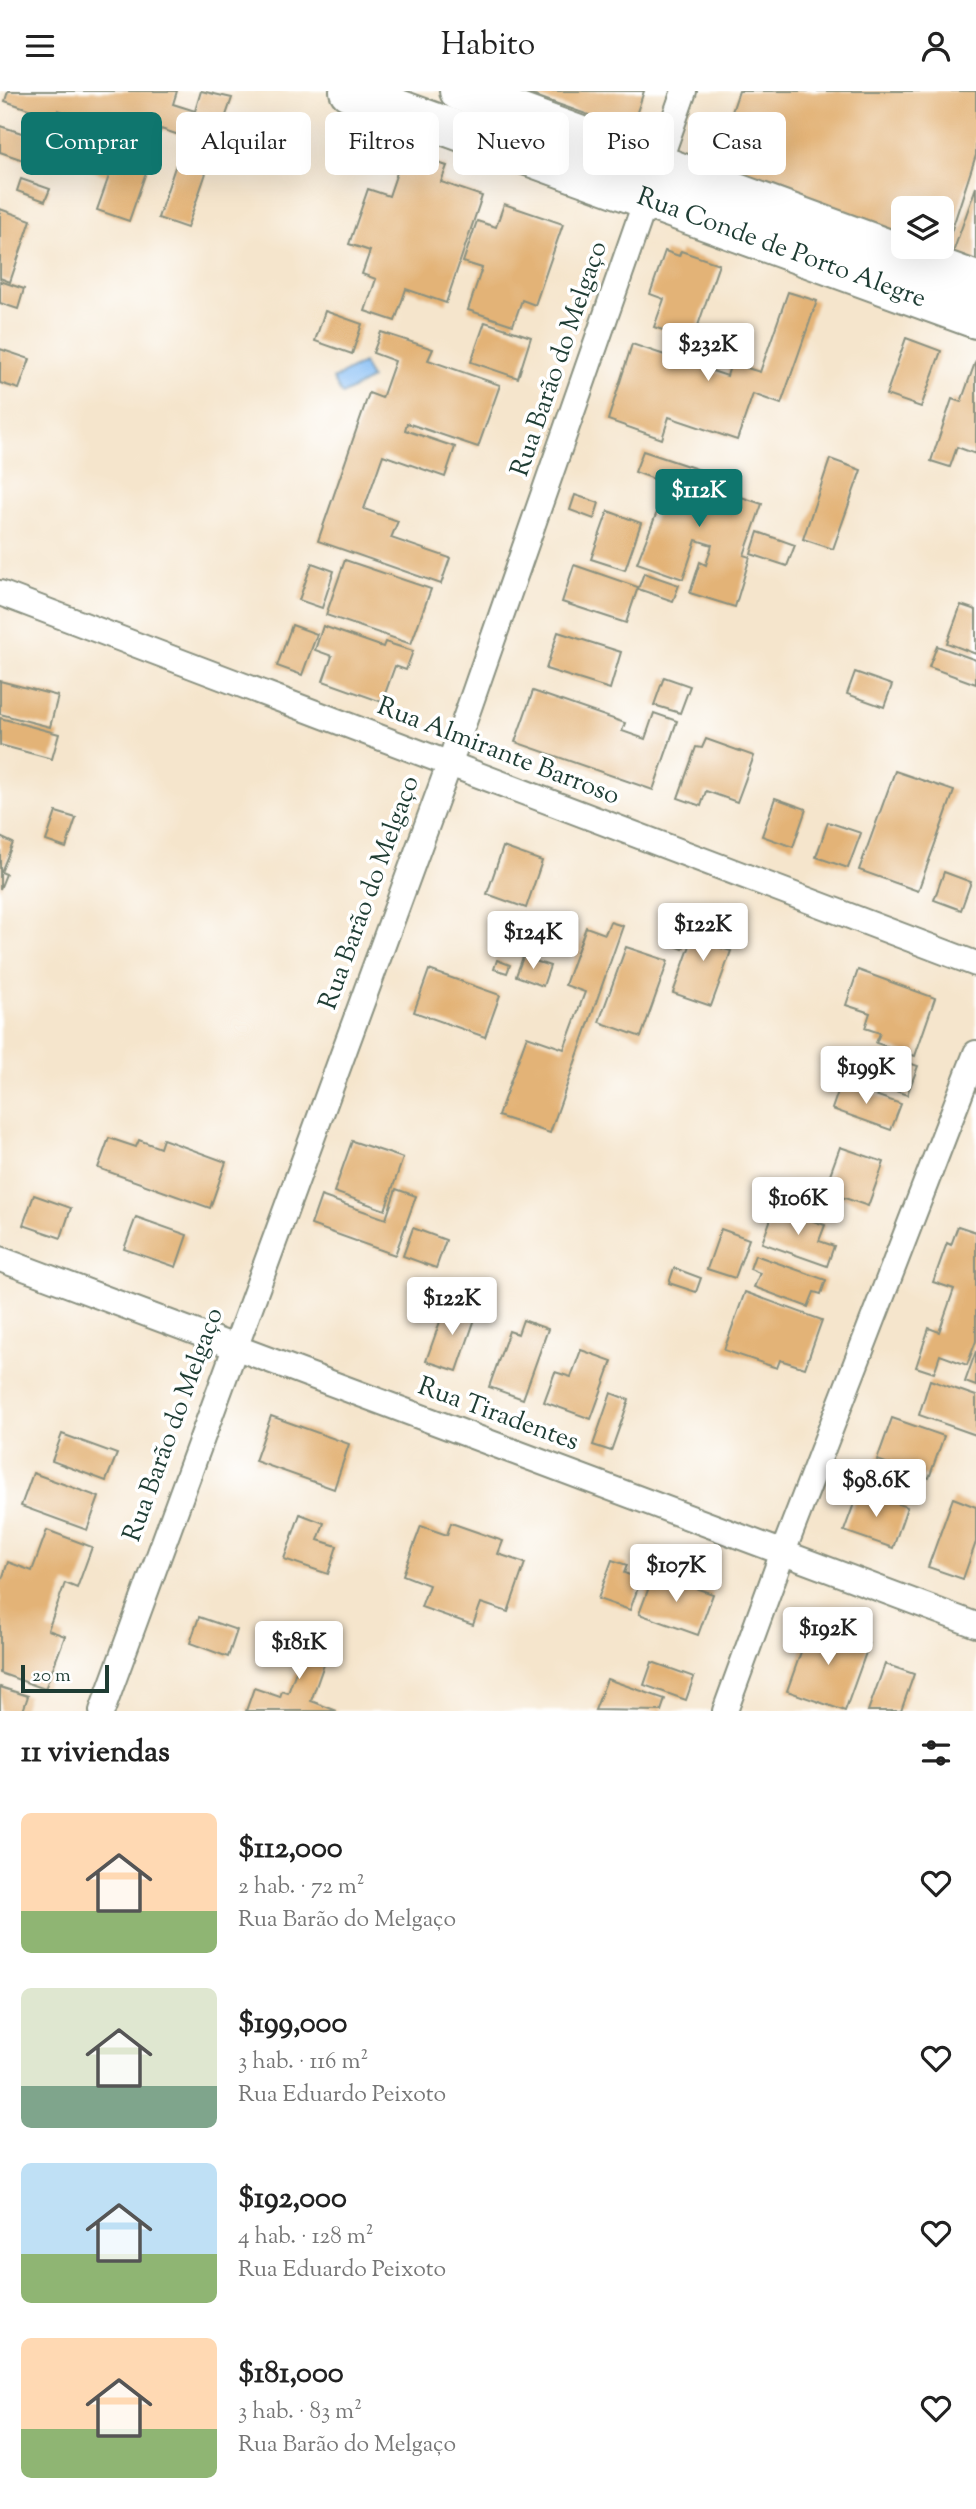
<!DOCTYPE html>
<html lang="es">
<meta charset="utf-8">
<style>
:root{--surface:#fff;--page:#f2f2f2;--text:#222;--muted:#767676;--accent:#0f766e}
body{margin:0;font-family:"Sorts Mill Goudy",serif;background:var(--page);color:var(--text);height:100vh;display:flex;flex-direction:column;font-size:26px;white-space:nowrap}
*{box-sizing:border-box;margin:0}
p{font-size:23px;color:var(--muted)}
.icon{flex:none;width:38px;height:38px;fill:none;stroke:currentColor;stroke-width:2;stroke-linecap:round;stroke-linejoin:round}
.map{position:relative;height:1620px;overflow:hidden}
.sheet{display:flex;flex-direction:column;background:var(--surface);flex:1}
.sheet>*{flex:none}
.banner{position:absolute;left:21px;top:21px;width:934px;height:63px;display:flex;gap:14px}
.buttons{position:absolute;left:891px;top:105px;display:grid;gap:14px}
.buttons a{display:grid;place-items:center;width:63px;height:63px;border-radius:10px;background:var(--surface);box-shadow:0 7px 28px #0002;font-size:35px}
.scale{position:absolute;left:21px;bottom:18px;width:88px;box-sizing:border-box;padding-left:7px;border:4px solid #1f3d34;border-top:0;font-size:19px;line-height:24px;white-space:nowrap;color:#1f3d34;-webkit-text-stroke:5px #fff;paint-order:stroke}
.price{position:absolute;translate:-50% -60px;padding:0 16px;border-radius:7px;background:#fff;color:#222;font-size:23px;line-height:46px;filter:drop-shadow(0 2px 4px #0008)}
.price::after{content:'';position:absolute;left:50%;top:42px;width:21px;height:16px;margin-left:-10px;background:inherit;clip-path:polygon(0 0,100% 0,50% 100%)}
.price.on{background:var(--accent);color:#fff}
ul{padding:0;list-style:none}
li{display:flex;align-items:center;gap:21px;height:175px;padding:0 21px}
li span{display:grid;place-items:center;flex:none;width:196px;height:140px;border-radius:10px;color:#555}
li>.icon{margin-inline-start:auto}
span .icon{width:84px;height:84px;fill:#fffc;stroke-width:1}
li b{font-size:30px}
h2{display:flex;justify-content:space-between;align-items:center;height:84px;padding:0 21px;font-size:30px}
.chip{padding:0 24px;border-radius:10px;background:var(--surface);box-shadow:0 7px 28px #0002;font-size:24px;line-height:63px}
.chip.on{background:var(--accent);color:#fff}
header{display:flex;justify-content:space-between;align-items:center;height:91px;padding:0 21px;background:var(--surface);font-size:32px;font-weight:600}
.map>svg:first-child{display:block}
.water{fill:#83bcf4;stroke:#517c94;stroke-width:2}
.building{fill:#e3b377}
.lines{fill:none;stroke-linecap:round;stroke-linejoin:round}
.street-casing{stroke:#8a9180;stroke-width:28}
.primary-casing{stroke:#8a9180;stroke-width:42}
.street{stroke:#fff;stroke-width:24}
.primary{stroke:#fff;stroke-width:38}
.labels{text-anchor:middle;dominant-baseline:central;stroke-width:7;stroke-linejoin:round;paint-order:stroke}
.street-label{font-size:26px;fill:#1f3d34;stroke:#fff}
</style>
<header><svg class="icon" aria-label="menu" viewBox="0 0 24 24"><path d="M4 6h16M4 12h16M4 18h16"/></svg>Habito<svg class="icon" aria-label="person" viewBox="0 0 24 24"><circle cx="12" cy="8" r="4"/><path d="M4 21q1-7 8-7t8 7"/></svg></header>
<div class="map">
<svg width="976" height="1620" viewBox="0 0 976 1620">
<rect width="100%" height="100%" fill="#fff"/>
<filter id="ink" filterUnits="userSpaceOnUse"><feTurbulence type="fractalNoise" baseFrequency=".0143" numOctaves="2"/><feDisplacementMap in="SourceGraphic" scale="14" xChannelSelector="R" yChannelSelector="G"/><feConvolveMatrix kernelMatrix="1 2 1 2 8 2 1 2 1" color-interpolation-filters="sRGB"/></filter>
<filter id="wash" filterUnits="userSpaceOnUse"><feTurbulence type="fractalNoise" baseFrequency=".00686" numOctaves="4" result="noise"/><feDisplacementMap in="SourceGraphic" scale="28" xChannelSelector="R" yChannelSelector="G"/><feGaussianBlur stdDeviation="1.57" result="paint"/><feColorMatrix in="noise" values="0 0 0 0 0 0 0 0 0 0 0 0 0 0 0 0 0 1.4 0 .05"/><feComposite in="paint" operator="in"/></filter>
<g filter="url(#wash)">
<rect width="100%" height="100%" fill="#f5e5cc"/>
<polygon class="water" points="363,272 371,288 342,304 333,288"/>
<g id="blocks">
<g class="building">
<polygon points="8,0 177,0 173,13 195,20 201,0 232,7 187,137 158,127 185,46 161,38 129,130 97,119 109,85 82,77 97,32 58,19 55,27 5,10"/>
<polygon points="521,0 644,0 631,39"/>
<polygon points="739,0 976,0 976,64 945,160 935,156 942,156 942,117 903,117 903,146 711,83"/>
<polygon points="0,35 37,47 29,71 0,61"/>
<polygon points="404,61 447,75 441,91 482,105 446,212 406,198 395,230 365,220 376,188 362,183 370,160 349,153 368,98 389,105"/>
<polygon points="21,88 50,98 45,110 17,100"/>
<polygon points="976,96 976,178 950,170"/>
<polygon points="504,113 563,133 535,214 522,209 513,234 468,219 482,177 463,171 477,130 496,136"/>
<polygon points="0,118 31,129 10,191 0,187"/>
<polygon points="665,160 679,165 681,160 719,173 693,249 654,236 664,208 650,203"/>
<polygon points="0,190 24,198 18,218 0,212"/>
<polygon points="788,201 817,210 781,313 753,303 737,349 669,326 662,348 608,329 632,253 727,285 731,272 760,281"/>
<polygon points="325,220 362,233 352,263 315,250"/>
<polygon points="485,231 531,246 518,287 471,271"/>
<polygon points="381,241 433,258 428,269 500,294 478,356 407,332 405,339 455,356 445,386 383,364 364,418 398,430 391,447 450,467 441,493 318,450 369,302 382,307 395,270 373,262"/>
<polygon points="906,247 941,260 921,316 886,304"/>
<polygon points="0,258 30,268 19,298 0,292"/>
<polygon points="976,269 976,363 957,356 950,376 931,370 952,308 961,311"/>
<polygon points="643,360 718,385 714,397 762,413 744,464 750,466 735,516 690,502 700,471 706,474 712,454 696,449 683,488 637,472 668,393 635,381"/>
<polygon points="830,368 861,379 833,458 803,448"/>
<polygon points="575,404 599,412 594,428 570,419"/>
<polygon points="608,420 641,432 625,479 591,468"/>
<polygon points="758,441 795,454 787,475 751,463"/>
<polygon points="345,469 431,498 411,553 326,524"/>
<polygon points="312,472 334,480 322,517 299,509"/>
<polygon points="574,474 638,496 626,532 562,511"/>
<polygon points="644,482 679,494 673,510 638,498"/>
<polygon points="961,514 976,519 976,563 947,552"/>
<polygon points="292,534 317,543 302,584 277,575"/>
<polygon points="323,535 383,556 385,551 413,560 406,579 395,575 382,611 323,590 332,565 315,559"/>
<polygon points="558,541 621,561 610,598 546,578"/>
<polygon points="937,555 976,569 976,593 929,576"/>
<polygon points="855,581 892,594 884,616 847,603"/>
<polygon points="664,586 690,595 680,622 654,614"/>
<polygon points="0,590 58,605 50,636 0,623"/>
<polygon points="533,600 625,632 622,640 645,648 654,622 677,630 653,699 515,651"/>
<polygon points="0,627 59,643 52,668 0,654"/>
<polygon points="706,648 754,665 737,711 706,700 701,715 678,707 696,656 702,657"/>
<polygon points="895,680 954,700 918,800 859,779"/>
<polygon points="775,707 806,718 793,756 762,745"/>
<polygon points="56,721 76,727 66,757 46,750"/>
<polygon points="828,731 861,742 848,777 816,766"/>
<polygon points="0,746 13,752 1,781 6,783 0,798"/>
<polygon points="503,756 542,770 526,817 487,803"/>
<polygon points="944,781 971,791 961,819 934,809"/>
<polygon points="702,821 725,829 715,855 731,860 711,915 673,902"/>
<polygon points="684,830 692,833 683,858 675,855"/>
<polygon points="610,831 623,835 550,1042 498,1025 527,945 564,958 585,901 565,894 586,836 605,843"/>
<polygon points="626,856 668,870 641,946 599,931"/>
<polygon points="523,866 550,875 543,895 516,885"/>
<polygon points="497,869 510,874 507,882 494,878"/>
<polygon points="429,879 500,904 485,946 414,921"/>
<polygon points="858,879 935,907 915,965 876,952 880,942 865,937 870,922 846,914"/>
<polygon points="880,962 918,975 907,1004 870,991"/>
<polygon points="841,992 901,1013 891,1039 832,1018"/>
<polygon points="109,1047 136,1056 139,1049 160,1057 163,1048 226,1071 210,1117 98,1077"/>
<polygon points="352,1050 403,1067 385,1119 334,1101"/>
<polygon points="840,1056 884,1071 868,1115 824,1100"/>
<polygon points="396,1098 416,1105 395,1164 311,1134 321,1105 386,1128"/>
<polygon points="34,1104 71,1117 61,1147 23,1134"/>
<polygon points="775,1117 825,1134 819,1150 834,1155 827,1175 762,1152"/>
<polygon points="136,1126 187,1144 176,1176 124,1158"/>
<polygon points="958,1135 976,1141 976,1250 967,1274 940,1264 934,1282 916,1276 929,1237 939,1241 954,1198 933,1191 947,1152 951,1154"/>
<polygon points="413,1137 446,1149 436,1177 403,1165"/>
<polygon points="721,1138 749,1148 735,1187 707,1178"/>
<polygon points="755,1164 826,1189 821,1203 814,1201 808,1216 754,1196 760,1182 750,1178"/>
<polygon points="674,1177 701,1187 696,1201 669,1192"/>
<polygon points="745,1201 822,1229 805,1277 780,1269 777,1277 724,1259"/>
<polygon points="447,1211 477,1222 457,1280 426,1270"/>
<polygon points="523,1229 548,1238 523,1308 489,1296 509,1240 518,1243"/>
<polygon points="581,1259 612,1270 591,1328 544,1311 555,1281 571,1286"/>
<polygon points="976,1260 976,1295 965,1291"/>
<polygon points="930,1289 976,1305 976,1344 919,1324"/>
<polygon points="611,1302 629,1309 611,1360 593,1354"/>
<polygon points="271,1325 349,1353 334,1398 255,1370"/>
<polygon points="892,1327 944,1345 929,1387 877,1369"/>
<polygon points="62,1343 117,1363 106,1390 52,1370"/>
<polygon points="33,1382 99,1406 87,1439 21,1415"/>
<polygon points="859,1399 907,1416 893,1457 844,1440"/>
<polygon points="953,1407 976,1416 976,1451 963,1488 928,1476"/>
<polygon points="300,1423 324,1432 318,1449 337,1455 328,1483 284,1468"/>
<polygon points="451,1432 503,1450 498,1463 525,1472 508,1521 481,1512 473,1534 421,1516 429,1494 403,1484 421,1435 447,1444"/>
<polygon points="47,1439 92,1456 77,1497 65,1492 48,1539 65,1545 45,1598 0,1582 0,1494 8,1471 32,1480"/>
<polygon points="612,1469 627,1474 624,1482 641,1488 630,1519 598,1508"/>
<polygon points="654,1483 713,1503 698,1544 639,1523"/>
<polygon points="199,1526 237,1539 228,1566 190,1552"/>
<polygon points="811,1533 869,1553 845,1620 787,1600"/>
<polygon points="312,1537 334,1545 311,1610 337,1620 246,1620 254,1597 280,1606 282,1600 288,1602"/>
<polygon points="652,1571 694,1586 686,1609 644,1594"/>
<polygon points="885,1573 914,1583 901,1620 868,1620"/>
<polygon points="607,1588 665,1608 661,1620 595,1619"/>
<polygon points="0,1596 28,1605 23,1620 0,1620"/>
</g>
</g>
</g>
<g filter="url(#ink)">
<use href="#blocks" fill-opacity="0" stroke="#8a9180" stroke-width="2"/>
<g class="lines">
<g class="street-casing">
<g id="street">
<polyline points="0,502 976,873"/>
<polyline points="0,1168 976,1534"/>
<polyline points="102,1620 449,674 684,0"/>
<polyline points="725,1620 783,1461 976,962"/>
</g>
</g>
<g class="primary-casing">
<g id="primary">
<path id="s1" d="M 349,0 L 976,228"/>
<polyline points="459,0 976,190"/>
</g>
</g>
<use href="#street" class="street"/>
<use href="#primary" class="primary"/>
</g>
</g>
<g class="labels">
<g class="street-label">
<text stroke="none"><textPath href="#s1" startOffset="460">Rua Conde de Porto Alegre</textPath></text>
<text transform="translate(560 268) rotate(-71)">Rua Barão do Melgaço</text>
<text transform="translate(498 661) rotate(21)">Rua Almirante Barroso</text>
<text transform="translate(370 802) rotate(-70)">Rua Barão do Melgaço</text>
<text transform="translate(498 1324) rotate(20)">Rua Tiradentes</text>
<text transform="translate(174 1334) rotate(-70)">Rua Barão do Melgaço</text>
</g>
</g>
</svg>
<div class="buttons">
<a><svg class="icon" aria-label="layers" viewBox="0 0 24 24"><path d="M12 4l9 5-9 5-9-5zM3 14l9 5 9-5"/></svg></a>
</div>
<div class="scale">20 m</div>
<b class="price" style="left:708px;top:292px">$232K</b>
<b class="price on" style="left:699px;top:438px">$112K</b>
<b class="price" style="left:703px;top:872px">$122K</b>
<b class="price" style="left:533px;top:880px">$124K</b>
<b class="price" style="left:866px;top:1015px">$199K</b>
<b class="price" style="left:798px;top:1146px">$106K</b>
<b class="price" style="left:452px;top:1246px">$122K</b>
<b class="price" style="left:876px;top:1428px">$98.6K</b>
<b class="price" style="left:676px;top:1513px">$107K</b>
<b class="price" style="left:828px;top:1576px">$192K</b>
<b class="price" style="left:299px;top:1590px">$181K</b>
<div class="banner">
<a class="chip on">Comprar</a>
<a class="chip">Alquilar</a>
<a class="chip">Filtros</a>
<a class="chip">Nuevo</a>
<a class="chip">Piso</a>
<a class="chip">Casa</a>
</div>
</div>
<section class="sheet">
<h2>11 viviendas<svg class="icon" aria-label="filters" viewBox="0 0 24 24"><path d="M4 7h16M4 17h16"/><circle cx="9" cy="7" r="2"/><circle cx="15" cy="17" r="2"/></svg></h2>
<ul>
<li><span style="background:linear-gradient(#ffd9b3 70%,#8fb573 0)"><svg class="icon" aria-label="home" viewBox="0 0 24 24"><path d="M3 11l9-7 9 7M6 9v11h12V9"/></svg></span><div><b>$112,000</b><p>2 hab. · 72 m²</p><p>Rua Barão do Melgaço</p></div><svg class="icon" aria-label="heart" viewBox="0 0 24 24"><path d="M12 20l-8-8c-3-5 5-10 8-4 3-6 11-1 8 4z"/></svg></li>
<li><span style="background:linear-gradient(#dfe7d0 70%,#7fa58c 0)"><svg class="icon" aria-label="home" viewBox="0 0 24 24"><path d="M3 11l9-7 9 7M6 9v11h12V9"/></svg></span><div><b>$199,000</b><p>3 hab. · 116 m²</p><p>Rua Eduardo Peixoto</p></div><svg class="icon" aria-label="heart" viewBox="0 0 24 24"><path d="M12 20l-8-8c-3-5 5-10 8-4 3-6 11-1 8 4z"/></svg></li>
<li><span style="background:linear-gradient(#bfe0f5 65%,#8fb573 0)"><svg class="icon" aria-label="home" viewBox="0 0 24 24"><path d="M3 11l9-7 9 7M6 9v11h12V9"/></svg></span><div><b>$192,000</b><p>4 hab. · 128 m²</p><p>Rua Eduardo Peixoto</p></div><svg class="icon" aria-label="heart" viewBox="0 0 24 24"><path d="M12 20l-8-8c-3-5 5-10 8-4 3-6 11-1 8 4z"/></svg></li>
<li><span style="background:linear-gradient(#ffd9b3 65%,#8fb573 0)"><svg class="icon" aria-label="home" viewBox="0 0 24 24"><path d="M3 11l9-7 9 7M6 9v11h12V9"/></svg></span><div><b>$181,000</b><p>3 hab. · 83 m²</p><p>Rua Barão do Melgaço</p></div><svg class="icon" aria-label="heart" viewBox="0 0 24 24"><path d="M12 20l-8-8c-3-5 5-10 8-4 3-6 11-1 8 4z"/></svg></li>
</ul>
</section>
